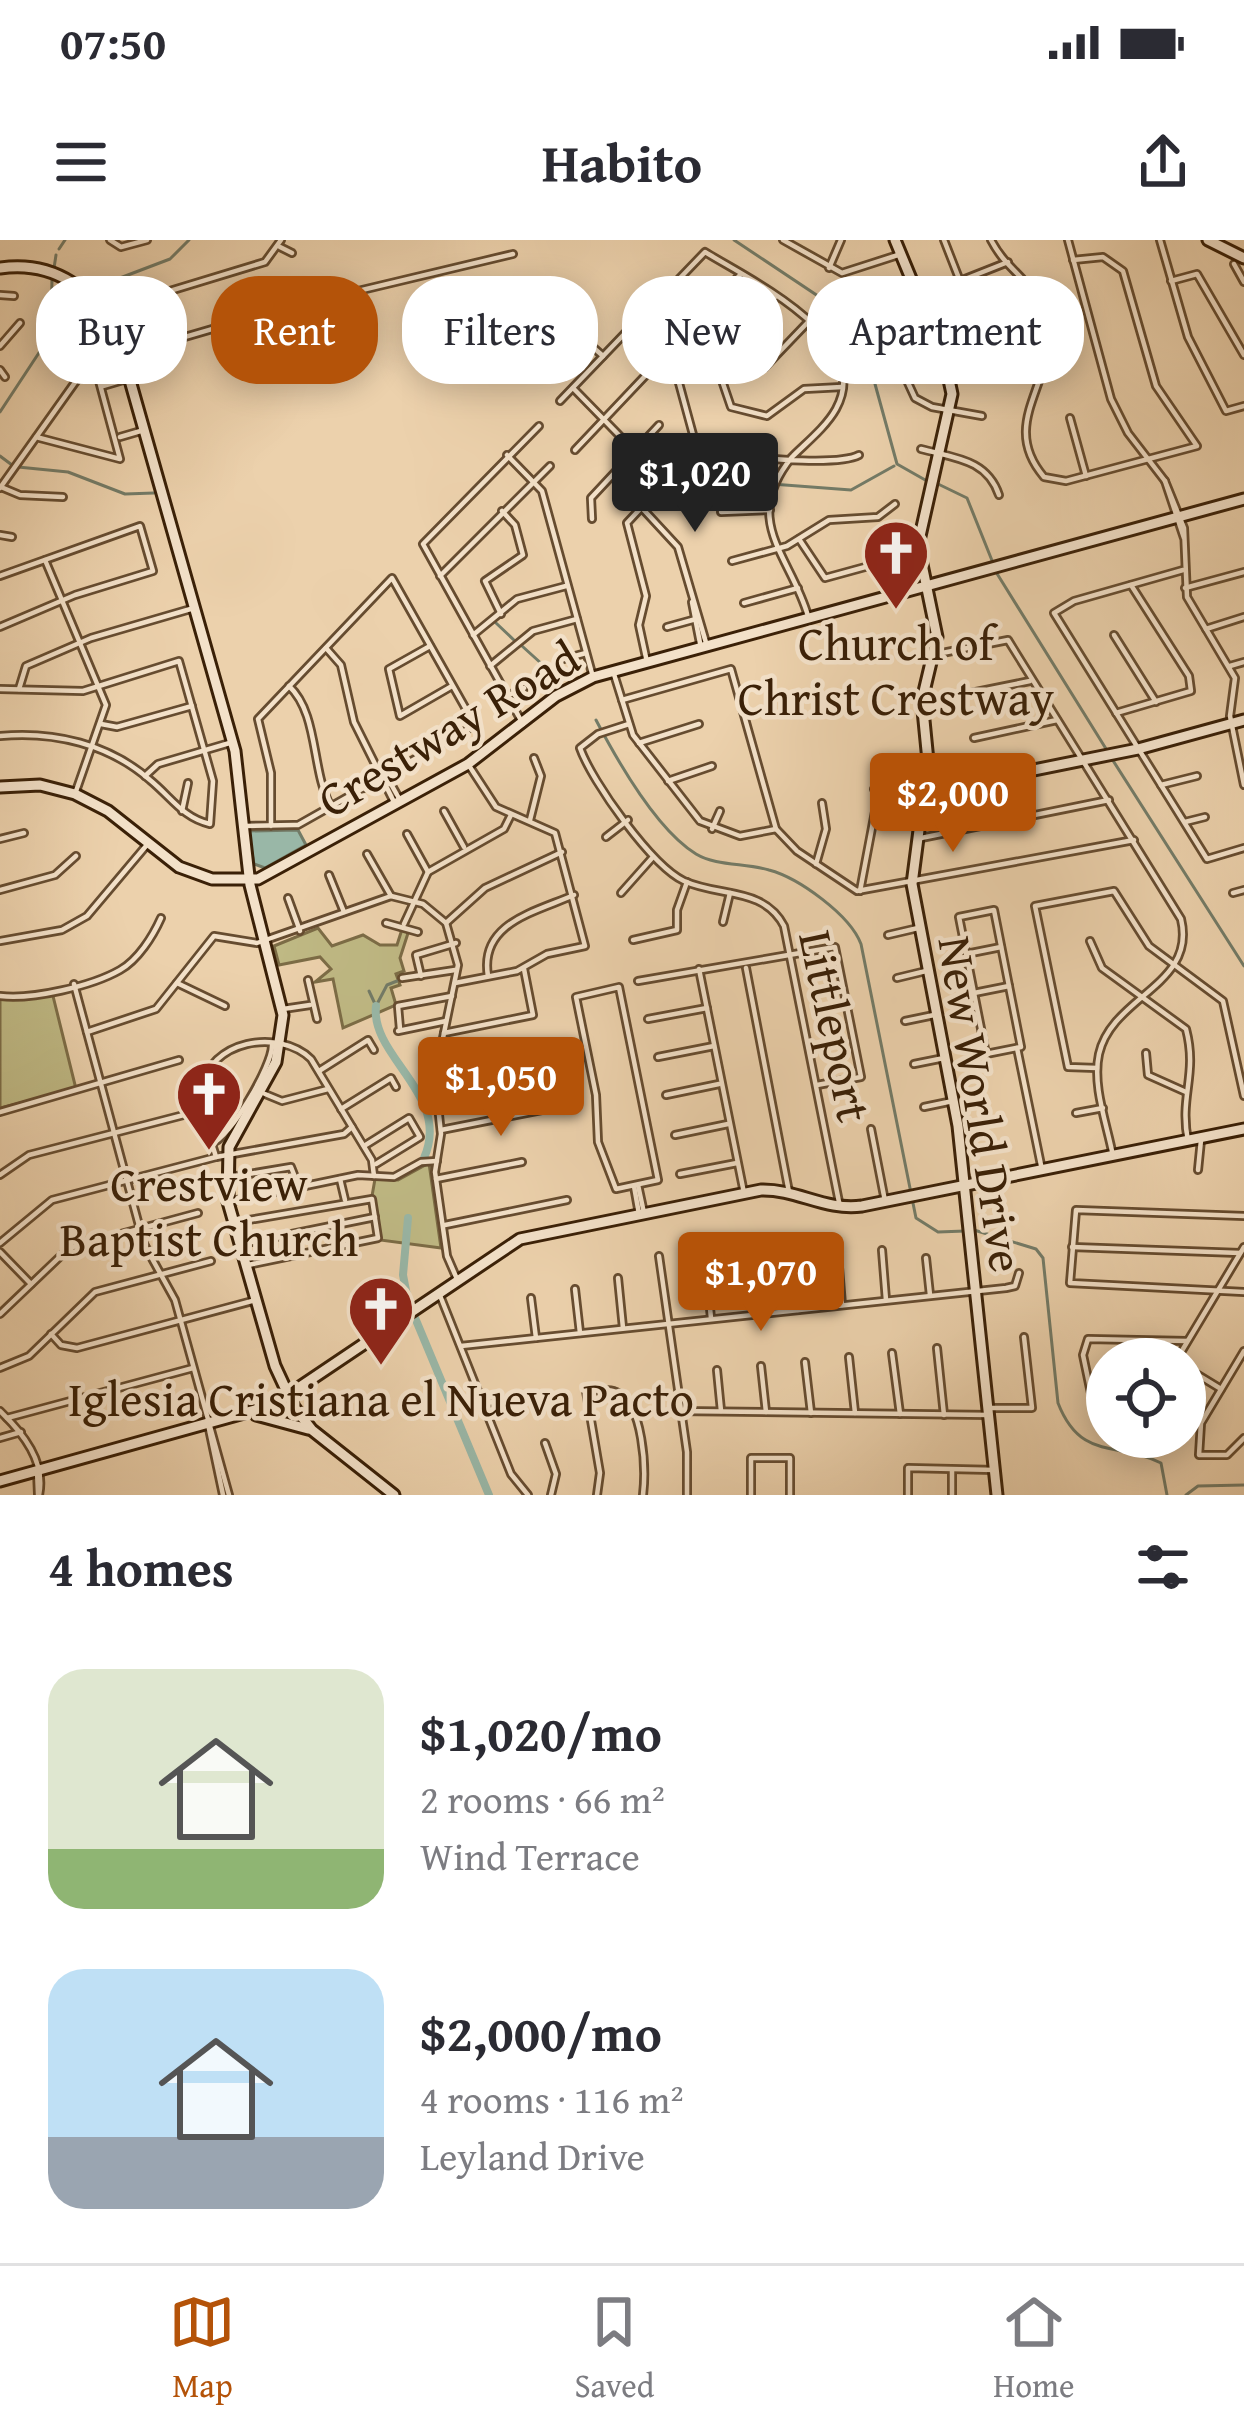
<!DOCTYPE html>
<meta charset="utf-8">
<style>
:root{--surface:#fff;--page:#f7f7f7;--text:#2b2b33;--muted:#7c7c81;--line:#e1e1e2;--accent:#b45309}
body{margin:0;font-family:"Gentium Book Plus",serif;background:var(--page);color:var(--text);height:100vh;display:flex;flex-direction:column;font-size:45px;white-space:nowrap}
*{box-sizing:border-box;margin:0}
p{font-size:39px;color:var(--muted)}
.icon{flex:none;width:66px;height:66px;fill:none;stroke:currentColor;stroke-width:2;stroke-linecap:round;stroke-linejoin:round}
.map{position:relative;height:1255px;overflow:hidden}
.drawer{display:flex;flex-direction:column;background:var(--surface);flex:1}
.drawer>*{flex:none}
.top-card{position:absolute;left:36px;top:36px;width:1173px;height:108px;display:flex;gap:24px}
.fabs{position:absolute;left:1086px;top:1098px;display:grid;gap:24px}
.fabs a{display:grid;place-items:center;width:120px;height:120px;border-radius:50%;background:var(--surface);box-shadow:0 6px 30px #0003;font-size:60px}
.price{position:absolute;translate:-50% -102px;padding:0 27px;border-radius:12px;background:var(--accent);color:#fff;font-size:39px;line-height:78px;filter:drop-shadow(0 3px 6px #0008)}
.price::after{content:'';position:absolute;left:50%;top:72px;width:36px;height:27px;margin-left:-18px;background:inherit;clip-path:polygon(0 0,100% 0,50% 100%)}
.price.current{background:#222;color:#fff}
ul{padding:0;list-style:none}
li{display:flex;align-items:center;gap:36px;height:300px;padding:0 48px}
li span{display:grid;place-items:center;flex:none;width:336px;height:240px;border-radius:36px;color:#555}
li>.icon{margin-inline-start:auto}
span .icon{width:144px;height:144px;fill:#fffc;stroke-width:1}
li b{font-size:51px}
h2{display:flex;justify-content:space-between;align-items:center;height:144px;padding:0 48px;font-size:51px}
.chip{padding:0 42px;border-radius:48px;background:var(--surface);box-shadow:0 6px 30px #0003;font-size:42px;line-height:108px}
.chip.current{background:var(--accent);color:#fff}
.status{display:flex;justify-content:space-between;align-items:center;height:84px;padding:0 60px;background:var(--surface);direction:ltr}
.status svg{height:33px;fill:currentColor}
header{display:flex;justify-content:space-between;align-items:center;height:156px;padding:0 48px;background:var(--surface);font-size:54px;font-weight:600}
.tabs{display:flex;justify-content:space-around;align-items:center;height:168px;border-top:3px solid var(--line);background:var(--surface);font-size:33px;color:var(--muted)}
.tabs a{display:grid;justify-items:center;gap:6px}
.tabs .current{color:var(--accent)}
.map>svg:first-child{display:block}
.green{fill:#bfb984;stroke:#7c6c46;stroke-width:3}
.water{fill:#99b7a7;stroke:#737b67;stroke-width:3}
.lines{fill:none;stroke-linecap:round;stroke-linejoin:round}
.stream{stroke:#737b67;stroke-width:3}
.river{stroke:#99b7a7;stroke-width:8}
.street-casing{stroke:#664c30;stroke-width:10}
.secondary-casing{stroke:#3a2007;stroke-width:15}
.street{stroke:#f3e1c9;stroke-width:4.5}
.secondary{stroke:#f3e1c9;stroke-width:9}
.labels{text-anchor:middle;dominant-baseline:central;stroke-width:9;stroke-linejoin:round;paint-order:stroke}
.poi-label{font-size:48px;fill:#3a2007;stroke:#f3e1c9}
.street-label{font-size:48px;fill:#3a2007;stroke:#f3e1c9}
</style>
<div class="status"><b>07:50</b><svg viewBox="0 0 49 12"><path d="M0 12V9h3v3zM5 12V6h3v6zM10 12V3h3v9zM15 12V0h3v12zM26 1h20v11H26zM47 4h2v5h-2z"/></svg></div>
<header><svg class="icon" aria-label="menu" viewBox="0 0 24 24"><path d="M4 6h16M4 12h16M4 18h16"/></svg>Habito<svg class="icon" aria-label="share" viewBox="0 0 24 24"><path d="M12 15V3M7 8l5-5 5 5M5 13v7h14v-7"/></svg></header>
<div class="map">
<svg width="1244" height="1255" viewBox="0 0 1244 1255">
<rect width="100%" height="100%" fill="#ecd1ac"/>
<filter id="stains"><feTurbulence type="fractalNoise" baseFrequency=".00167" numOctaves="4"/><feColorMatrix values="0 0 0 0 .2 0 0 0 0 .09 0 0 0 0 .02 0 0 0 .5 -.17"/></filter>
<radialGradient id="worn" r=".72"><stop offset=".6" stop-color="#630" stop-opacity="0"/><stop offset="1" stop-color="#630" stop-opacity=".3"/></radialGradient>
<g class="green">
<polygon points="403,686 409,690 400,718 404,731 396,734 400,745 391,748 396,765 343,788 333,739 315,742 331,729 320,717 279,725 274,706 318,688 332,706 363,695 380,705 397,705"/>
<polygon points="52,752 76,849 0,868 0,758"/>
<polygon points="429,923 441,1008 380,1000 372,956 375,939 398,940"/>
</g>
<polygon class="water" points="298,590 306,605 265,628 254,624 248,591"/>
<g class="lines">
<g class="stream">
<polyline points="734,0 842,72 875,144 897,224 927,241"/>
<polyline points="59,9 65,0"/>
<polyline points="54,28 56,15"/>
<polyline points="91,49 170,19 189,0"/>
<polyline points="51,89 52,39"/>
<polyline points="0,172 52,93 83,58"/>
<polyline points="0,216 12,225"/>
<polyline points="18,227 68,232 125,254 154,253"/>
<polyline points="681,237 851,250 894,226"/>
<polyline points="936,243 967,258 993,323"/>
<polyline points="996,332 1108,512"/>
<polyline points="496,383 516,402"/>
<polyline points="522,406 543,425"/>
<path d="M 596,480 C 617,520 657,590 696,614 C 716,626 745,623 769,630 C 799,638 850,675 861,704 L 916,978 L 938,992 L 965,991"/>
<polyline points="1112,519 1244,726"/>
<polyline points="369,751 376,766"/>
<polyline points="376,766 387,745 397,741"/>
<path d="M 974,990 L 1036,1009 L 1043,1018 L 1058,1163 C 1081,1222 1118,1201 1161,1223 L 1167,1255"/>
<polyline points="1186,1255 1198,1246 1244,1245"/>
</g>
<g class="river">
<path d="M 376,766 C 370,817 452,855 424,918"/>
<polyline points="408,978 403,1035 408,1061 489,1255"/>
</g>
<g class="street-casing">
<g id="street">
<polyline points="110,0 121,7 147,0"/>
<polyline points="783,0 842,33 901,14"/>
<polyline points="944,0 960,41 1008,22"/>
<path d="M 991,0 C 1012,40 1038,35 1046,95 C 1053,145 999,184 1044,237 L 1066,241 L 1197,206 L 1156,146 L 1123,31 L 1103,17 L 1073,20"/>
<polyline points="1068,0 1111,159 1128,193 1165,241"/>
<polyline points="1160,0 1188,97 1226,171 1244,166"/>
<polyline points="280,7 292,13"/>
<polyline points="1234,24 1244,42"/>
<polyline points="829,28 841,0"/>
<polyline points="1171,41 1197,34 1244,115"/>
<polyline points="0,55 14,56"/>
<polyline points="915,55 875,71 915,158 932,167 982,176"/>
<polyline points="776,56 715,120 731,167 767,176 804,149 842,147"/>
<polyline points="104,71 265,22 281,0"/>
<polyline points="274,73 284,114"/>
<polyline points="978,82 1036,66"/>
<polyline points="587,102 603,116"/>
<polyline points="0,106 20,83"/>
<polyline points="670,108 741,34"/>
<polyline points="123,115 274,71 513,14"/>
<polyline points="765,127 810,80"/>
<polyline points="0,130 5,137"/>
<polyline points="949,135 1046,114"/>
<polyline points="103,146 130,138"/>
<polyline points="573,148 656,233 653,255 627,283 646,356 639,385 647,422"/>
<polyline points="560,161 631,87"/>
<polyline points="1070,178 1086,236"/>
<polyline points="120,197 144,190"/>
<path d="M 921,209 C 954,218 987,219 999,255"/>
<polyline points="575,210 645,136"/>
<polyline points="507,215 542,251 593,437"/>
<polyline points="1,247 20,255 63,257"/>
<polyline points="0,248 86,127 95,126 120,219 36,197"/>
<polyline points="642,268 678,307 707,406"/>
<polyline points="721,272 770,270"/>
<polyline points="592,279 591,258 659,185"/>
<polyline points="0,295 12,297"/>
<polyline points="1184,298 1165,241 1184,288 1187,357 1235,438 1230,476 1244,545"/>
<polyline points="799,299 825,338 887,321"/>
<polyline points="45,320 106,465 75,554"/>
<polyline points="732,321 787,306 829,280 878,277 895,264"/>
<polyline points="1183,330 1074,361 1054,373 1207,619 1244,608"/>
<polyline points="0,336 140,286 153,331 75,355 0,387"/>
<polyline points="440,336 550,226"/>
<polyline points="1185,348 1244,332"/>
<polyline points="692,362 700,403"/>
<polyline points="744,363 798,348"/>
<polyline points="501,374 485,341 523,315 515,285 502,271"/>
<path d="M 808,376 C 791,316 740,281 792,217 C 806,203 826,187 836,169 C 875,98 750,40 705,12 L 657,62 L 698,213 C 732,215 835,228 859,215"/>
<polyline points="667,387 696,379"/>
<polyline points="1206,389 1244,377"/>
<polyline points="473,395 517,359 566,346"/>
<polyline points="1114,395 1156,462"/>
<polyline points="430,406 389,429 400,476 452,446"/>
<polyline points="326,408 341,425 354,482 395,564"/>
<path d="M 937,414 L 1008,400 L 1181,679 C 1197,745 1112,756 1099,814 C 1092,846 1107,884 1113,916"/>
<polyline points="560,420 586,413"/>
<polyline points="490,426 533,391 577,379"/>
<polyline points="1230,426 1244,422"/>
<polyline points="613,431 633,495 700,581 740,596 776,589"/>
<path d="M 289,446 C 319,474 311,531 331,567"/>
<path d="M 0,449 L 83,451 L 179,421 L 213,541 L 210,584 C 183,578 171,557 150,540 C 109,504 54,491 0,496"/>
<polyline points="19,449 26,426 91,398 194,368"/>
<polyline points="971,453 1030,441"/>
<polyline points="507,456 524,448"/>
<polyline points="622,460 731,429 776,589 797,611 857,651 1134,600"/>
<polyline points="1116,473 1191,451 1189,436 1131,345"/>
<polyline points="101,484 117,487 192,466"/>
<polyline points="523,484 423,304 539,186"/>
<path d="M 629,484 L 598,494 L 580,508 C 592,542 652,626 684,641 C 719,657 764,647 784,686 L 839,962"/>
<polyline points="974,498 1057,480"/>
<polyline points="639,503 699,484"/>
<polyline points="386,535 401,562"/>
<polyline points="145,536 158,524 233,502"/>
<polyline points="668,541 712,526"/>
<polyline points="1161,545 1197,536"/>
<polyline points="182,571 188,543"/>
<polyline points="444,571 464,607"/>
<polyline points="530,580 541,536 534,518"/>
<polyline points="1185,582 1205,577"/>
<polyline points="246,586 294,585 298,585 475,485 392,338 258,479 271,533 271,586"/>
<polyline points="712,589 720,571"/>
<polyline points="407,594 428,632"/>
<polyline points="606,597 628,580"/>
<polyline points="921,598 1109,560"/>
<polyline points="0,599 24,593"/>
<polyline points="367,614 391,656"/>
<polyline points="816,624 826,589 822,563"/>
<polyline points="329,635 344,672"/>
<polyline points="0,650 55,635 76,616"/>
<polyline points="860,651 878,556 874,549"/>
<polyline points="621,653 653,617"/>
<polyline points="1233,653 1244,650"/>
<polyline points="288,658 300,691"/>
<polygon points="994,670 1021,807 986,814 959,677"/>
<polyline points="723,682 730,653"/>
<polyline points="386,683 418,692"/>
<polyline points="446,683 485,648 562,612"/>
<polyline points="404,684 428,632 504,589 511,575"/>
<polyline points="888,695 918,688"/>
<polyline points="633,700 677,690 677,670 687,642"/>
<polyline points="0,701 62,690 87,676 146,606"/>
<path d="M 1090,701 L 1102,728 L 1186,789 C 1198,835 1179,856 1188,901"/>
<polyline points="966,714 1001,707"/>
<polyline points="746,728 789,952"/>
<polyline points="699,729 744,953"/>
<polyline points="421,736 416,715 456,703"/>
<path d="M 488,736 C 479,683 535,672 574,655"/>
<polyline points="402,738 455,730"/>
<polyline points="897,738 926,731"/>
<polyline points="308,740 317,779"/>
<polyline points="638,741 835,707 861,837 817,845"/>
<polyline points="177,743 225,766"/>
<polyline points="455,743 517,731 547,714 585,706 555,593 496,567 468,524"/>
<polyline points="74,744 144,1004 175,1060 229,1255"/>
<polygon points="619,747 658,940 616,949 598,902 596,855 576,757"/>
<polyline points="974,753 1009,746"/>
<path d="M 0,756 C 32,760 92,746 120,730 C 138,720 153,696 161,678"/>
<polyline points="283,769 310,765"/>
<polyline points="648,779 707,768"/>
<polyline points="905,781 934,775"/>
<polyline points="400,789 398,766 452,756"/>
<polyline points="398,791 446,781"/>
<polyline points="87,792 156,769 214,696 257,703 391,656 423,664 446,683 458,725 435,837 441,894 435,932 447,1016 457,1039"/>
<polyline points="444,793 533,775 524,729"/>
<polyline points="1017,808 1042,930"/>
<polyline points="1146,813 1148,835 1186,852"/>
<polyline points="658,817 714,806"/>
<polyline points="914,824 944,818"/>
<polyline points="1097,828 1068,827 1035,666 1114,651 1149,706 1223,761 1244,856"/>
<polyline points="319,831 368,800 374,810"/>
<polyline points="436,843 543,821 552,868 441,890"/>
<polyline points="265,854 282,861 328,849"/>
<polyline points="666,855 719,844"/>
<polyline points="924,867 953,861"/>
<polyline points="341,869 391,838 396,847"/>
<polyline points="0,872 179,820"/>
<polyline points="1076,873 1103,868"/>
<polyline points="871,889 885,961"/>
<polyline points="675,895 728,884"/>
<path d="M 212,903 C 229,899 273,825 272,805"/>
<polyline points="364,906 409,878 420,897 376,924"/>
<path d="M 216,917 C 210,896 199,872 202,850 C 208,800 279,788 311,819 L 372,920 L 374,936"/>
<polyline points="1198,930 1201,900"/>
<polyline points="680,934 737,923"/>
<polyline points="0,935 29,915 203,870"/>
<polyline points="231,937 291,927 299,947"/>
<polyline points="340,939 345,960"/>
<polyline points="436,939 522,922"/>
<polyline points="638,945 644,973"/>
<polyline points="634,946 639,974"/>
<polyline points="228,962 358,935 394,937 421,922 437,921"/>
<polyline points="1244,976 1076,970 1070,1043 1244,1052"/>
<polyline points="237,982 372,959 378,998 248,1025"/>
<polyline points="445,985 567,960"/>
<polyline points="0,1003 52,960 216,917 344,894 352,887"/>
<polyline points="242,1004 375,977"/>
<polyline points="796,1007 798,1070"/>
<polyline points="1072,1007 1240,1013"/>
<polyline points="882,1010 886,1060"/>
<polyline points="0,1012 31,1044"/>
<polyline points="838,1015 842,1065"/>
<polyline points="659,1016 687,1212 687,1255"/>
<polyline points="926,1018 930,1055"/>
<polyline points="705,1020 711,1078"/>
<polyline points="618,1038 623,1088"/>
<polyline points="575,1049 580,1093"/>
<polyline points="439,1053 511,1234 528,1255"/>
<polyline points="531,1058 536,1098"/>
<polyline points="0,1074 69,1008 198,973"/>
<polyline points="51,1094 61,1105 77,1108 256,1060"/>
<polyline points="461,1106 1006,1048 1015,1046 1019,1033"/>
<polyline points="937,1108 944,1175"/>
<polyline points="1244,1111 1201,1183 1199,1215 1227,1215 1244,1198"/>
<polyline points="892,1113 900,1174"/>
<polyline points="849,1117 855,1173"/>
<polyline points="1177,1119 1244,1007"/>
<polyline points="805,1122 811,1173"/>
<polyline points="761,1126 766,1172"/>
<polyline points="1185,1127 1221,1149"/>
<polyline points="0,1128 29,1116 95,1052 211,1021"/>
<polyline points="717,1130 721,1171"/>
<polyline points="1092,1147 1107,1142"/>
<polyline points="1092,1158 1083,1115 1088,1099 1187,1101"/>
<polyline points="484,1163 539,1157"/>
<polyline points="988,1168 1032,1168 1024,1097"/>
<path d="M 0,1171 C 23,1193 46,1222 39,1255"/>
<polyline points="677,1171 989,1175"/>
<polyline points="7,1178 193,1128"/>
<polyline points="208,1184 223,1255"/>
<polyline points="0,1198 21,1192"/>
<polyline points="545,1203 556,1234 551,1255"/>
<polyline points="37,1230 38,1254"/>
<path d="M 597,1255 L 600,1233 L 586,1151 C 595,1151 607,1148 616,1152 C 644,1163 646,1230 643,1255"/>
<polyline points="751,1255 751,1218 790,1218 790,1255"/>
<polyline points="908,1255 908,1228 995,1230"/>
<polyline points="952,1255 952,1231"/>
</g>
</g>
<g class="secondary-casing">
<g id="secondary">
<polyline points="895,0 945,121 952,154 918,305 937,397 922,460 928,521 912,644 958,886 997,1255"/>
<polyline points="1208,0 1244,18"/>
<path d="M 0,28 C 54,20 96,50 118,98 L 235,511 L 250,645 L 283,775 L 276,822 L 229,907 L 228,962 L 275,1126 L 294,1167 L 312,1190 L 394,1255"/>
<polyline points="925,543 959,545 1138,509 1244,480"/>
<polyline points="0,547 40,545 75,554 108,571 179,627 212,639 258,639 468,524 556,456 593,437 1244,259"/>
<polyline points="256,1175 308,1189"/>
<path d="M 0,1241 L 273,1165 L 520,999 L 761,950 C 797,949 825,971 862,966 L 1244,889"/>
</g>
</g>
<use href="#street" class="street"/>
<use href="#secondary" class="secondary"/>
</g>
<defs>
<g id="church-pin" transform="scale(3.45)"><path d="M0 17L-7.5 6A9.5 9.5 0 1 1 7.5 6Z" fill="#8f2418" stroke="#f3e1c9"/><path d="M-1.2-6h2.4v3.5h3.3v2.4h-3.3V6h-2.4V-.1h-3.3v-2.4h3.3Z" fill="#fff"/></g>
</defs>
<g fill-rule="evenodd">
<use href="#church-pin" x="896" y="313"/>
<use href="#church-pin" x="209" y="854"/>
<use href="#church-pin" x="381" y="1069"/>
</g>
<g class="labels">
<g class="poi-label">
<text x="896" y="402">Church of<tspan x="896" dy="55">Christ Crestway</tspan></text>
<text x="209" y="943">Crestview<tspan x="209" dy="55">Baptist Church</tspan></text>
<text x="381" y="1158">Iglesia Cristiana el Nueva Pacto</text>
</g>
<g class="street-label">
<text transform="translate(448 488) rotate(-31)">Crestway Road</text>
<text transform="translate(836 786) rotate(78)">Littleport</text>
<text transform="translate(982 864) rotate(81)">New World Drive</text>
</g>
</g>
<rect width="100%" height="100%" filter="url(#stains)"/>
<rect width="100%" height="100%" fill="url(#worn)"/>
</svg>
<div class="fabs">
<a><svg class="icon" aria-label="locate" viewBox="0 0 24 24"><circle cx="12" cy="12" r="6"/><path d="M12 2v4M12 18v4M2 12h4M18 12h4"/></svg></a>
</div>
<b class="price current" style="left:695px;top:295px">$1,020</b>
<b class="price" style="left:953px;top:615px">$2,000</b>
<b class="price" style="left:501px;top:899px">$1,050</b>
<b class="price" style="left:761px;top:1094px">$1,070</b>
<div class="top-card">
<a class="chip">Buy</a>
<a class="chip current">Rent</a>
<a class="chip">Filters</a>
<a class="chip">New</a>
<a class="chip">Apartment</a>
</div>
</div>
<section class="drawer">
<h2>4 homes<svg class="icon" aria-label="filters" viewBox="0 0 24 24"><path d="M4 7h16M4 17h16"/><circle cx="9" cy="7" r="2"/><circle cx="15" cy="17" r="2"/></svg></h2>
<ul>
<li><span style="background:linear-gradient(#dfe7d0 75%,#8fb573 0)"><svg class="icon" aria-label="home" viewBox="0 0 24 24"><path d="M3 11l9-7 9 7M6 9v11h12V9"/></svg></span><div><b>$1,020/mo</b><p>2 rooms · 66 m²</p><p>Wind Terrace</p></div></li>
<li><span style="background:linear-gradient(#bfe0f5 70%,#9aa5b1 0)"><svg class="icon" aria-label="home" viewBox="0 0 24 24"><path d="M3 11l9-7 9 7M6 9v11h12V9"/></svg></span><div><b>$2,000/mo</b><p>4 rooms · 116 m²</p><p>Leyland Drive</p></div></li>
</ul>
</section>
<nav class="tabs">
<a class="current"><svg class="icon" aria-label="map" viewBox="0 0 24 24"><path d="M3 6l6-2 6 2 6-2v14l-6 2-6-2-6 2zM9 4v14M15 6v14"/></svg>Map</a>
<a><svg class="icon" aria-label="saved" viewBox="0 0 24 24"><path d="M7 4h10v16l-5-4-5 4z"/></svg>Saved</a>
<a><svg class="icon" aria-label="home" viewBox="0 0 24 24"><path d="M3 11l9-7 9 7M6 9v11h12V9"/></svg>Home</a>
</nav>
